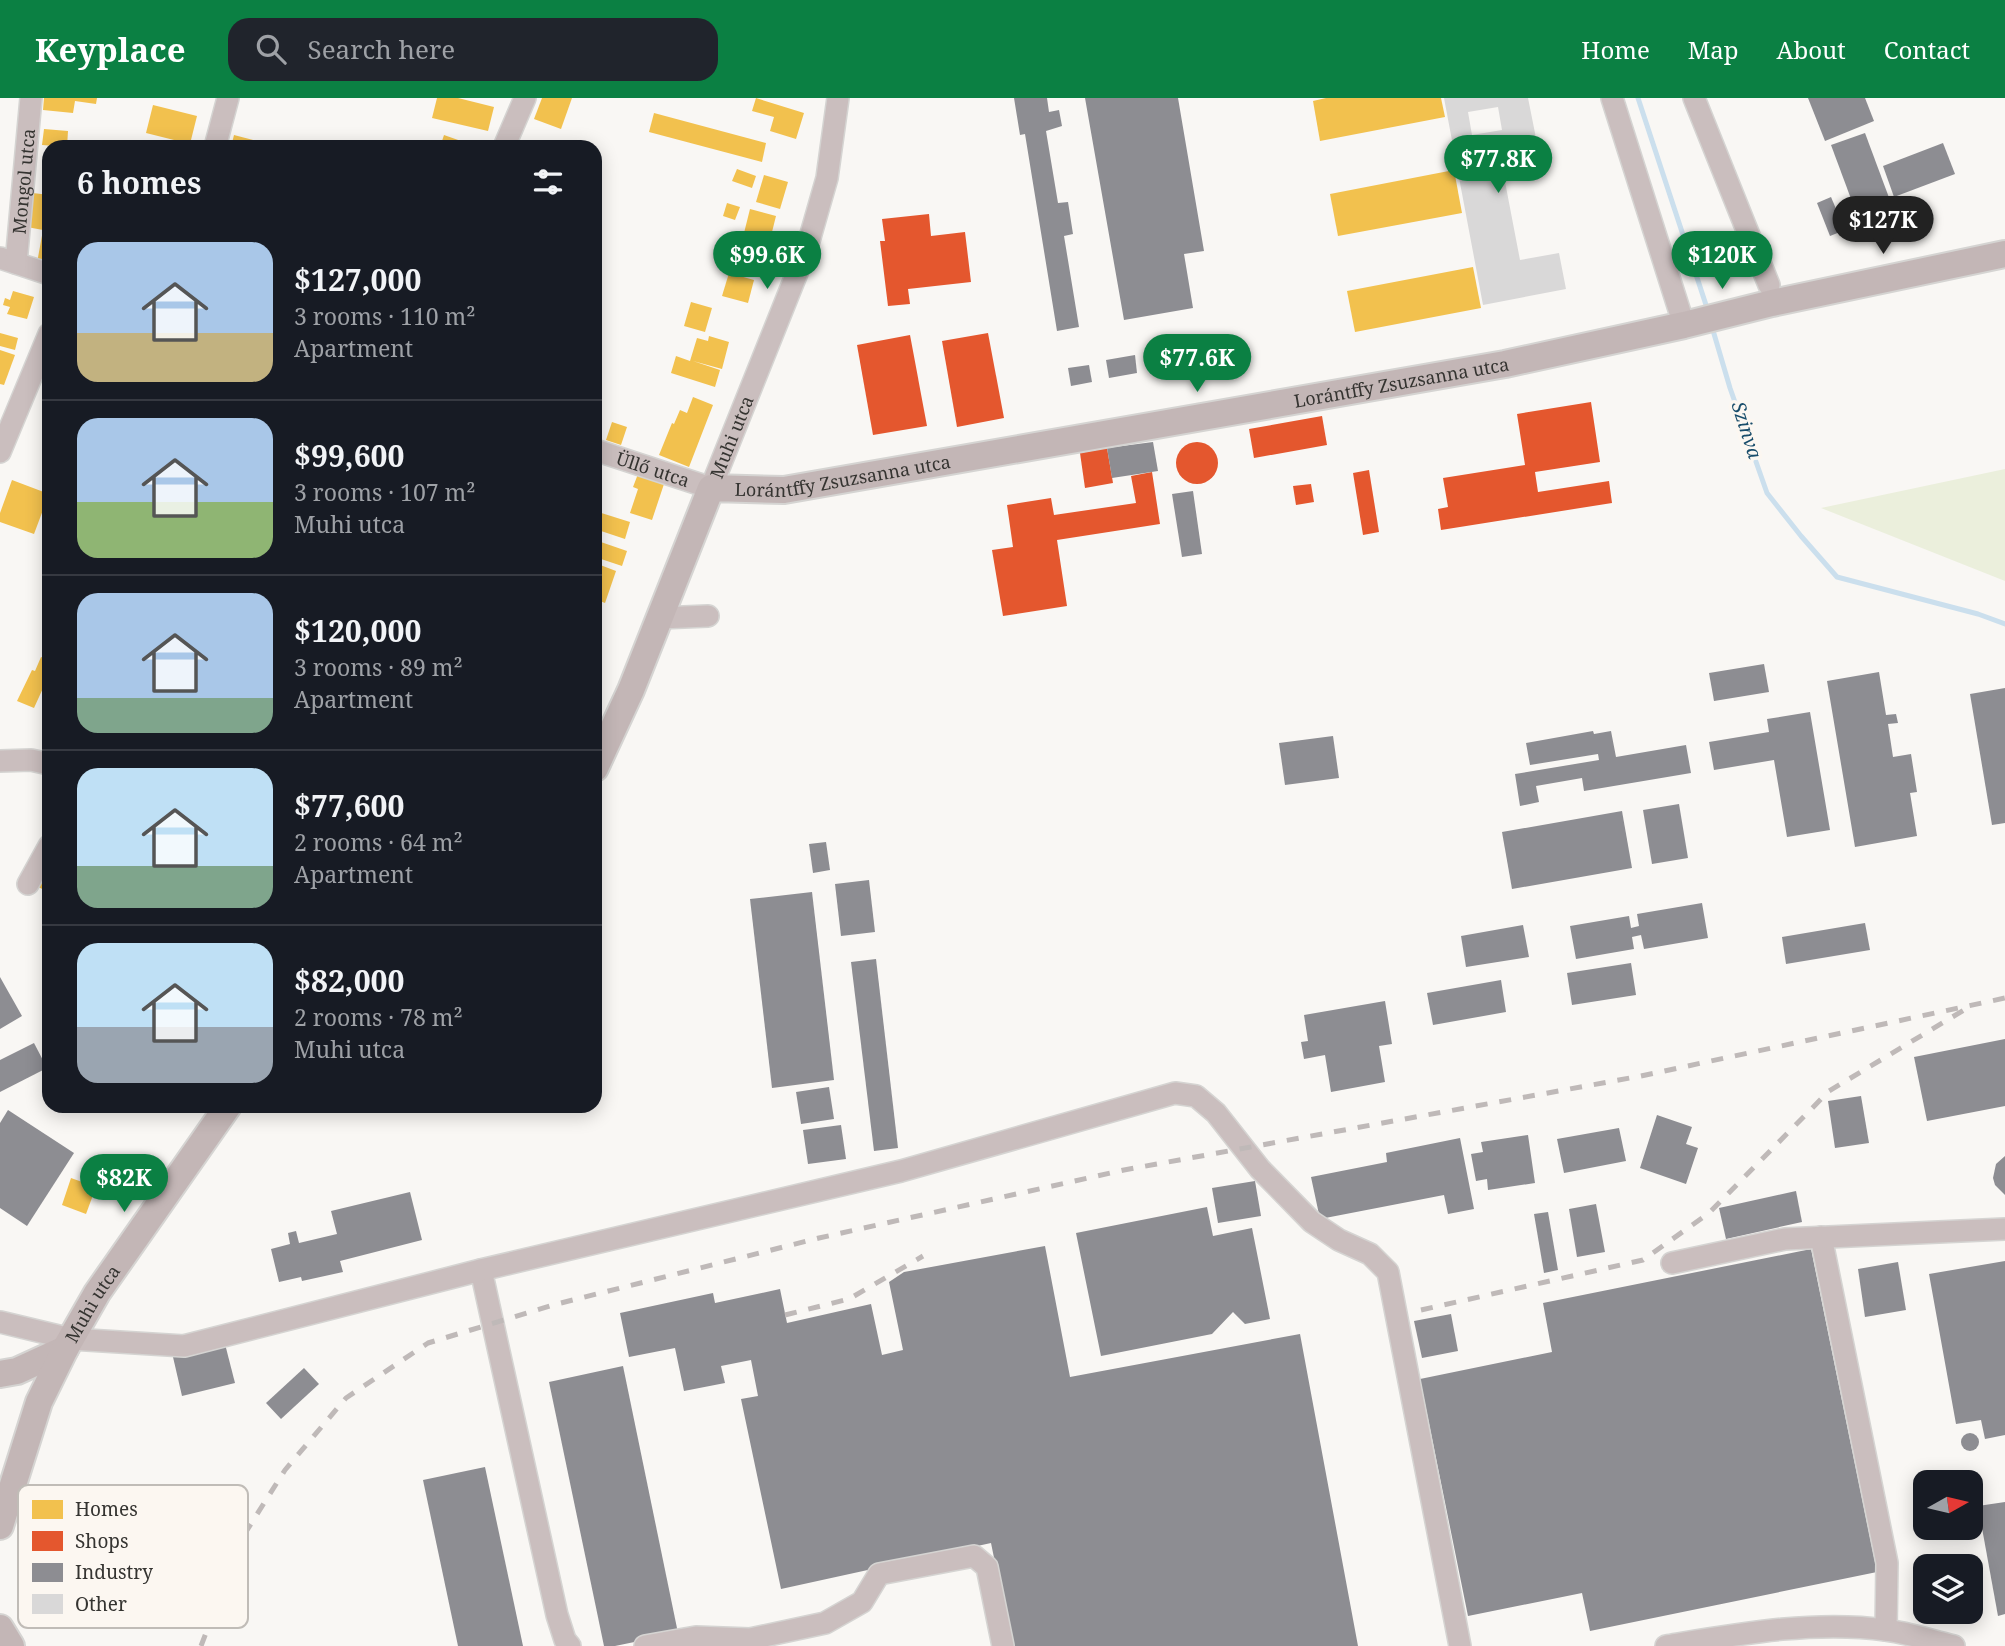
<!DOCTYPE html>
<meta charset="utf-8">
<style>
:root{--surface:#171b24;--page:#20242c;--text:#f1f3f6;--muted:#9ea1a6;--line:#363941;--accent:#0b8043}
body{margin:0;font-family:"Noto Serif",serif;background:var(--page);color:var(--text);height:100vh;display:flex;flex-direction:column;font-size:26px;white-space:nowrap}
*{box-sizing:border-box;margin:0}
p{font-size:23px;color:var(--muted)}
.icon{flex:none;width:38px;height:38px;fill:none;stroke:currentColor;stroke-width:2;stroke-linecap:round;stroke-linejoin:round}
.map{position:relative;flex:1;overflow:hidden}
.drawer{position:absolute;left:42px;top:42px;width:560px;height:973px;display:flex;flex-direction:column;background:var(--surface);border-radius:21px;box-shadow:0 4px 18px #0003}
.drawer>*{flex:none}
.needle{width:46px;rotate:82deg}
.fabs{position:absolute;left:1913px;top:1372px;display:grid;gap:14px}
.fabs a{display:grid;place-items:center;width:70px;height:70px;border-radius:14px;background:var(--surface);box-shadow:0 4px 18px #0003;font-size:35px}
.price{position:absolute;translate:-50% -60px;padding:0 16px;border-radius:24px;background:var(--accent);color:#fff;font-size:23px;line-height:46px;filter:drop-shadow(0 2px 4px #0008)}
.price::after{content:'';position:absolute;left:50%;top:42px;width:21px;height:16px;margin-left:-10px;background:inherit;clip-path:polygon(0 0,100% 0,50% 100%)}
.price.current{background:#222;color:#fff}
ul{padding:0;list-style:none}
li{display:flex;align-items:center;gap:21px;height:175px;padding:0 35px}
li+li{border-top:2px solid var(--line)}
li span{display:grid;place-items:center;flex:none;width:196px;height:140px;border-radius:21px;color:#555}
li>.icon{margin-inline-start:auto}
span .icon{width:84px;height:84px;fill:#fffc;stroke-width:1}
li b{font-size:30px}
h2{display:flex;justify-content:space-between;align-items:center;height:84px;padding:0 35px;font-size:30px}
header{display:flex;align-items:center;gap:42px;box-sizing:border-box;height:98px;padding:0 35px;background:var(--accent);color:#fff}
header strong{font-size:33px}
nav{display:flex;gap:38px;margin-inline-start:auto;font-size:24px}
.search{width:490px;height:63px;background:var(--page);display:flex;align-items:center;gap:18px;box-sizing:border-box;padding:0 24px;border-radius:21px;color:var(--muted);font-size:26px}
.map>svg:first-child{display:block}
.green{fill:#ebefdc}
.homes{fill:#f2c14e}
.shops{fill:#e4572e}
.industry{fill:#8d8d92}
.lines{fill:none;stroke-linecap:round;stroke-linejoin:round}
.stream{stroke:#cbdfed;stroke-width:5}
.building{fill:#d9d8d8;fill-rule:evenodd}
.minor-casing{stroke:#d5d4d2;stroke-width:24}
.major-casing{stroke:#d5d4d2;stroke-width:30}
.minor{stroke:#cabebe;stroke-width:21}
.major{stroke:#c3b6b6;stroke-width:26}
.rail{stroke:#bfb9b8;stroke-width:5;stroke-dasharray:12 12;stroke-linecap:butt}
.labels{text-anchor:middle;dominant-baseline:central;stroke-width:7;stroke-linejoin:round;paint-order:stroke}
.street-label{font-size:18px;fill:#353431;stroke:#fcf7f1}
.water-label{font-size:19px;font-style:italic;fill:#194d6b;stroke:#fcf7f1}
.key{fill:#fcf7f1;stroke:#c0bcb7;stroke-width:2}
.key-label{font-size:19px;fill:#353431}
</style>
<header>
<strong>Keyplace</strong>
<div class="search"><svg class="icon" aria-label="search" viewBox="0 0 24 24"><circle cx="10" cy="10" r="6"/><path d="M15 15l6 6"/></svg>Search here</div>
<nav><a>Home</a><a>Map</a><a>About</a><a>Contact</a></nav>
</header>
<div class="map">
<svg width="2005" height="1548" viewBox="0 0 2005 1548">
<rect width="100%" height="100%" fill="#f9f7f4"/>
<polygon class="green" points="2005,371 2005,483 1821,410"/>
<g class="homes">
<polygon points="44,0 97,0 96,6 75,3 73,15 43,12"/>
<polygon points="437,0 458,0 494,9 488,33 432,20"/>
<polygon points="542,0 572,0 561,31 534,21"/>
<polygon points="756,0 804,15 796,41 770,33 774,19 752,13"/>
<polygon points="1326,0 1441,0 1445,19 1320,43 1313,3"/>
<polygon points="153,7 197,18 190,46 146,35"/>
<polygon points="654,15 766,45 762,64 649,34"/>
<polygon points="44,31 68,33 67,49 42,47"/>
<polygon points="234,37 264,45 263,49 231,49"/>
<polygon points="444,37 478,49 440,49"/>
<polygon points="737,71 756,78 752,90 732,83"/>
<polygon points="1454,72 1462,115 1338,138 1330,96"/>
<polygon points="764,77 788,84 780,111 756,104"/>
<polygon points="33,95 49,97 44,128 49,129 49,167 37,165 43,132 27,129"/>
<polygon points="727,105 740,109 735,122 723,118"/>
<polygon points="750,111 776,118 769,146 743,139"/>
<polygon points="721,146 765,157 760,178 716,167"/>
<polygon points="1473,169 1481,210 1355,234 1347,193"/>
<polygon points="729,175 754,182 748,205 722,198"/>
<polygon points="13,193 34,199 27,221 7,216 10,209 3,207 5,200 10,202"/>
<polygon points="691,204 712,210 705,234 684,228"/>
<polygon points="0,235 18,240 15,252 0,248"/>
<polygon points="709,238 729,244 722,271 693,263 720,272 715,289 671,275 676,258 690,263 697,240 708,243"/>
<polygon points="0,252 15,257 4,287 0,286"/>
<polygon points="693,299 713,307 689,369 659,357 672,325 674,326 680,312 687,315"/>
<polygon points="612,324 627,329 621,347 606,342"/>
<polygon points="638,376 664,386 652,422 630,415 638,391 633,389"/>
<polygon points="12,382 49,396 49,414 43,412 34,436 0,424 0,415"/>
<polygon points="595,413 630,424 625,441 595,431"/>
<polygon points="595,442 627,453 622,468 595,459"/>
<polygon points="595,465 616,473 605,505 595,501"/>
<polygon points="41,559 49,562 49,577 34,610 17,603 32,572 35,573"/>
<polygon points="49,765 49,794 38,789"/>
<polygon points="71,1080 96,1089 86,1116 62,1107"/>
</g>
<g class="shops">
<polygon points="929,116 931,138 965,134 971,184 908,191 910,206 888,208 880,143 885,143 882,121"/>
<polygon points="988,235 1004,320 957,329 942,243"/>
<polygon points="910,237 927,328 873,337 857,247"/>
<polygon points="1591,304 1600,364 1535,374 1538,394 1609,383 1612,405 1441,432 1438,411 1448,409 1443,380 1525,367 1517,316"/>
<polygon points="1322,318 1327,347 1254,360 1249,331"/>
<circle cx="1197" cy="365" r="21"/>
<polygon points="1107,350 1113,385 1085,390 1080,355"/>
<polygon points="1369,372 1379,434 1363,437 1353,375"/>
<polygon points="1152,374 1160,426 1057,442 1067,508 1003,518 992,452 1013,449 1007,407 1051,400 1054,417 1136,405 1131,378"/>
<polygon points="1311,386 1314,404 1296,407 1293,388"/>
</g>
<g class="industry">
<polygon points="1014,0 1047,0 1049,14 1059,12 1062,28 1046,33 1058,105 1068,104 1073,136 1064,138 1079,229 1057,233 1025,36 1020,37"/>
<polygon points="1085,0 1178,0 1204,153 1184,156 1193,210 1124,222"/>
<polygon points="1808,0 1865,0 1874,23 1825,43"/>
<polygon points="1865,35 1891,105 1857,117 1831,47"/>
<polygon points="1943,45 1955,76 1894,99 1883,68"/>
<polygon points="1831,99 1845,132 1830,138 1817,105"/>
<polygon points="1177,250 1180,267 1156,271 1153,254"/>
<polygon points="1135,257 1137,275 1109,280 1106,262"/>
<polygon points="1089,267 1092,284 1071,288 1068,270"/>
<polygon points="1153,344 1158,373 1112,380 1107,350"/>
<polygon points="1193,393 1202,456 1182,459 1172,396"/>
<polygon points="1764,566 1769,594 1714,603 1709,575"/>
<polygon points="1879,574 1886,617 1896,616 1898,625 1888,626 1893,659 1911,656 1917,694 1910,695 1917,738 1855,749 1827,583"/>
<polygon points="2005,590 2005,725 1992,727 1970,596"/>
<polygon points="1810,614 1830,732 1787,739 1774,662 1714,672 1709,644 1769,634 1767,621"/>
<polygon points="1593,633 1594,636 1611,633 1616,659 1686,647 1691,675 1584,693 1582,680 1536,688 1539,704 1520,708 1515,676 1599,662 1598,656 1530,667 1526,645"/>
<polygon points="1333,638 1339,680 1285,687 1279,645"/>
<polygon points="1679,706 1688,760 1652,766 1643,712"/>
<polygon points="1622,713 1632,770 1512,791 1502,734"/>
<polygon points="826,744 830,772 813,775 809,746"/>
<polygon points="869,782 875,834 841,838 835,786"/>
<polygon points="812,794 834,982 772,990 750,801"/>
<polygon points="1702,805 1708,840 1644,851 1641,837 1632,839 1634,851 1576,861 1570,828 1629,818 1631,830 1639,828 1637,816"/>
<polygon points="1865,825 1870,852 1786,866 1782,839"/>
<polygon points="1523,827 1529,859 1466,869 1461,838"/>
<polygon points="876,861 898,1050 874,1053 851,864"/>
<polygon points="1631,865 1636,897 1572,907 1567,875"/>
<polygon points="0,879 22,918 0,931"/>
<polygon points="1501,882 1506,914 1433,927 1427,895"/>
<polygon points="1385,903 1392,946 1379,948 1385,984 1331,994 1325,957 1304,961 1301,944 1308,943 1304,917"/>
<polygon points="2005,941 2005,1008 1927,1023 1914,959"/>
<polygon points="34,945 47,970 0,994 0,962"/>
<polygon points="829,989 834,1021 801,1026 796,994"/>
<polygon points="1861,998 1869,1045 1835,1050 1828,1003"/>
<polygon points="8,1012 74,1055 27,1128 0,1110 0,1025"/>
<polygon points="1657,1017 1692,1029 1686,1046 1698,1050 1686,1086 1640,1070"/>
<polygon points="841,1027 846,1061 808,1066 803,1032"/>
<polygon points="1619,1030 1626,1063 1564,1075 1557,1041"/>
<polygon points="1528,1037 1535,1085 1488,1092 1487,1081 1476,1083 1471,1056 1483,1054 1481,1044"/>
<polygon points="1460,1040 1474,1111 1448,1116 1444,1097 1320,1121 1311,1079 1387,1064 1386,1055"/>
<polygon points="2005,1058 2005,1097 1995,1087 1993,1080 1996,1066"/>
<polygon points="1255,1083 1261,1118 1218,1125 1212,1090"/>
<polygon points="1796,1093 1802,1124 1726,1141 1719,1110"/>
<polygon points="410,1094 422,1142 340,1163 343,1174 302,1183 301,1179 279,1184 271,1151 290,1146 288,1135 296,1133 299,1145 337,1136 331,1113"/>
<polygon points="1596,1106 1605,1154 1577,1159 1569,1111"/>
<polygon points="1207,1109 1213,1138 1252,1130 1270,1221 1245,1226 1233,1214 1212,1236 1101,1258 1076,1135"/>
<polygon points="1548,1114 1558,1172 1544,1175 1534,1116"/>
<polygon points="1045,1148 1070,1279 1300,1236 1358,1548 1012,1548 991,1445 781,1491 741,1301 758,1298 751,1262 721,1268 725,1285 684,1293 675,1250 629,1259 620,1215 713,1195 715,1205 780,1191 787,1225 871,1206 882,1257 903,1252 889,1184 904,1174"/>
<polygon points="1811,1151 1877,1474 1590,1533 1582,1495 1468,1518 1420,1281 1552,1254 1543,1205"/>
<polygon points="2005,1163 2005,1337 1985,1341 1981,1322 1956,1326 1929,1176"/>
<polygon points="1898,1164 1906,1212 1865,1219 1858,1171"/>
<polygon points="1451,1216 1458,1253 1422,1260 1414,1223"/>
<polygon points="225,1246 235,1285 182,1298 173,1259"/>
<polygon points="623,1268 678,1535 615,1548 604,1548 549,1284"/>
<polygon points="304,1270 319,1286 281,1321 266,1305"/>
<circle cx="1970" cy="1344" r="9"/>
<polygon points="485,1369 523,1548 458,1548 423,1382"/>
<polygon points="2005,1404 2005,1516 1998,1518 1978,1408"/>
</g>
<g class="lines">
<g class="stream">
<polyline points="1638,0 1708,213"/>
<polyline points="1712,229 1730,290 1767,395 1801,438 1837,479 1978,516 2005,526"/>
</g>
</g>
<path class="building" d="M 1444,0 L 1528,0 L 1540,60 L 1502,68 L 1520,162 L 1559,155 L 1566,191 L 1483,207 ZM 1498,9 L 1502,32 L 1472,37 L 1468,14 Z"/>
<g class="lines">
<g class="minor-casing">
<g id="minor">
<polyline points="1612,0 1684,227"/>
<polyline points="1694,0 1769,187"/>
<polyline points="215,49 228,0"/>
<polyline points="504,49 525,0"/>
<polyline points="0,160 49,176"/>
<path id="s1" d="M 16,165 L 31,0"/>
<path id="s2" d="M 595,352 L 711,390 L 807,150 L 827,80 L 838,0"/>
<polyline points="0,354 49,236"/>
<polyline points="660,520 708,518"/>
<polyline points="0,663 31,662 49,666"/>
<polyline points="28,786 49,748"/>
<polyline points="1821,1139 1887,1465 1886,1532"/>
<polyline points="1672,1165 1785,1141 2005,1131"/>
<polyline points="481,1172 557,1517 565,1542 570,1548"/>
<polyline points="0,1224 71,1241 184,1248 481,1172 901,1073 1175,995 1196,998 1216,1015 1260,1071 1312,1124 1339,1142 1370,1156 1388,1174 1460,1548"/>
<polyline points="645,1548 696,1539 750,1541 825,1525 862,1504 879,1476 974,1458 987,1469 1003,1548"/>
<path d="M 1666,1548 C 1738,1536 1814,1522 1886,1532 C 1909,1535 1932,1543 1954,1548"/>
</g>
</g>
<g class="major-casing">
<g id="major">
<path id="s3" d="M 595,670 L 631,592 L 711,390 L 784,392 L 1505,266 L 1684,227 L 1772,205 L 2005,156"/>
<polyline points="0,1276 17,1273 65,1251"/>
<path id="s4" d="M 0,1428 L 39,1304 L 65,1251 L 97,1195 L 228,1008"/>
<polyline points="0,1530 11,1548"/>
</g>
</g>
<use href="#minor" class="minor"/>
<use href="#major" class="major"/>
<g class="rail">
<polyline points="1421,1212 1643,1162 1709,1115 1829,993 1964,912"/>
<polyline points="785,1217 849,1201 923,1158"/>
<polyline points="201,1548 242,1440 285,1372 346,1300 428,1245 553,1207 819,1140 1124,1072 1641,978 2005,900"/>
</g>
</g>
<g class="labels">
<g class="street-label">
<text stroke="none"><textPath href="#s1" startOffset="82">Mongol utca</textPath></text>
<text stroke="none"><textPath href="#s3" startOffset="1003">Lorántffy Zsuzsanna utca</textPath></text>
<text stroke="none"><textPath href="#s2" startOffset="177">Muhi utca</textPath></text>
<text stroke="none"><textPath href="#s2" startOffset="61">Üllő utca</textPath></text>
<text stroke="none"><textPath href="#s3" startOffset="436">Lorántffy Zsuzsanna utca</textPath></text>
<text stroke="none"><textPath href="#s4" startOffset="242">Muhi utca</textPath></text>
</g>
<g class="water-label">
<text transform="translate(1747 332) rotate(72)">Szinva</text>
</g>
</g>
<rect x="18" y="1387" width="230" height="143" rx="10" class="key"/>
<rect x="32" y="1402" width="31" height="19" fill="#f2c14e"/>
<rect x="32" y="1433" width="31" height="20" fill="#e4572e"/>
<rect x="32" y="1465" width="31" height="19" fill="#8d8d92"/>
<rect x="32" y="1496" width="31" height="20" fill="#d9d8d8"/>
<g class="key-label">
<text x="75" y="1418">Homes</text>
<text x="75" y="1450">Shops</text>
<text x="75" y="1481">Industry</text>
<text x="75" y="1513">Other</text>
</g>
</svg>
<div class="fabs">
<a><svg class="needle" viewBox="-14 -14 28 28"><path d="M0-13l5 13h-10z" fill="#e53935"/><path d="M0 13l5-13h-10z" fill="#9ea1a6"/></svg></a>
<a><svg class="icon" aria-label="layers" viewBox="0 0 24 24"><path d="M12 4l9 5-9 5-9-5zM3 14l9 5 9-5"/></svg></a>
</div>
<b class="price" style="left:1498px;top:97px">$77.8K</b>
<b class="price current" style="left:1883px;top:158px">$127K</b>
<b class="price" style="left:767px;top:193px">$99.6K</b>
<b class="price" style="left:1722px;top:193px">$120K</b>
<b class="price" style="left:1197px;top:296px">$77.6K</b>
<b class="price" style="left:124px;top:1116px">$82K</b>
<section class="drawer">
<h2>6 homes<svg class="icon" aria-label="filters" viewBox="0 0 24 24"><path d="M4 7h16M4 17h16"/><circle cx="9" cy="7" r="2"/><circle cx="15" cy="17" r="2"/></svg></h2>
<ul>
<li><span style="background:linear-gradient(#a9c7e8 65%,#c2b280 0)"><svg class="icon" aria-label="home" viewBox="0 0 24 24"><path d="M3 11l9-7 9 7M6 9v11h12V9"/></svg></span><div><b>$127,000</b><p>3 rooms · 110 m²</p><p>Apartment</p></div></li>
<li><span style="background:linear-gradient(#a9c7e8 60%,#8fb573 0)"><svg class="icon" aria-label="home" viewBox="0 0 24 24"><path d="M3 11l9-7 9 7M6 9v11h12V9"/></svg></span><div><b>$99,600</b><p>3 rooms · 107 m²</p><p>Muhi utca</p></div></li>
<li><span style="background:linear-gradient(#a9c7e8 75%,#7fa58c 0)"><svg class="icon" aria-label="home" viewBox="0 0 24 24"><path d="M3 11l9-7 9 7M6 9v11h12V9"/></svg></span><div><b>$120,000</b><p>3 rooms · 89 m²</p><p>Apartment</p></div></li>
<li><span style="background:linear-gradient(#bfe0f5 70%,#7fa58c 0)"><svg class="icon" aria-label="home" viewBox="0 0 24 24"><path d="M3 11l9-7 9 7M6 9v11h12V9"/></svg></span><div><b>$77,600</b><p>2 rooms · 64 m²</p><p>Apartment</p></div></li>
<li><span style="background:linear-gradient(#bfe0f5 60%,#9aa5b1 0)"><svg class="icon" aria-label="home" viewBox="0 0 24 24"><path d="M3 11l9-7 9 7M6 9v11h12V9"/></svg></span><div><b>$82,000</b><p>2 rooms · 78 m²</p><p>Muhi utca</p></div></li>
</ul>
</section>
</div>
